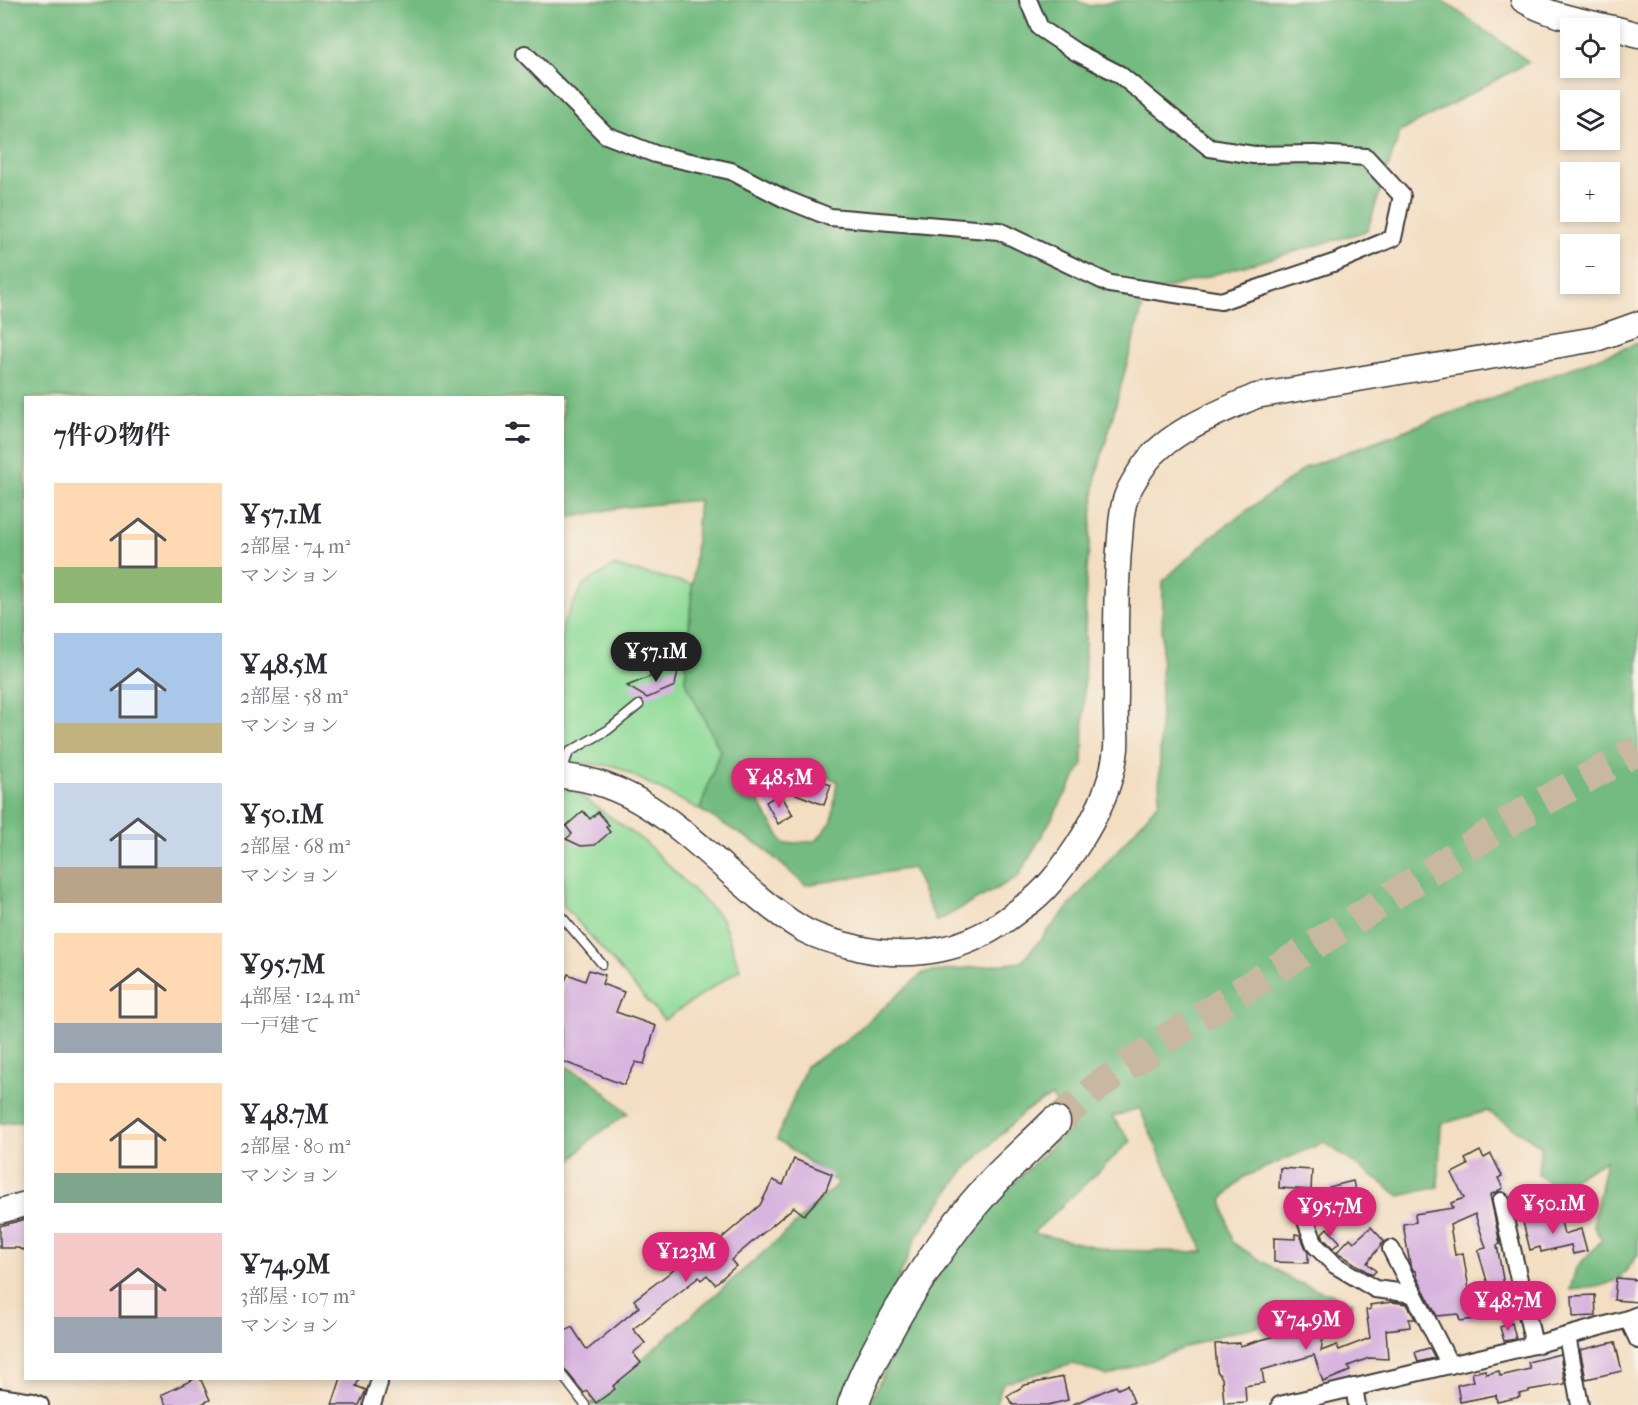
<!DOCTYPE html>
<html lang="ja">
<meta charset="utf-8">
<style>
:root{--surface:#fff;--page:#f7f7f7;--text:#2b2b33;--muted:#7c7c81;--accent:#db2777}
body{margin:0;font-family:"IM FELL French Canon","Noto Serif JP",serif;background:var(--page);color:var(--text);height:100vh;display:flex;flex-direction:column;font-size:22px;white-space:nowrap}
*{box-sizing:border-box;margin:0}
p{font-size:20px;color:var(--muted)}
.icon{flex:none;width:33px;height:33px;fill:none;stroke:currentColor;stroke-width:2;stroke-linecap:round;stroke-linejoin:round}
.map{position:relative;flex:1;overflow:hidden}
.side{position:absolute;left:24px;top:396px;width:540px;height:984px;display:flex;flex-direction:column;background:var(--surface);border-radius:0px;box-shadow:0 3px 9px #0003}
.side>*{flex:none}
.tools{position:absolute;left:1560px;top:18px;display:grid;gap:12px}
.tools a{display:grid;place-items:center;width:60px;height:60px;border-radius:0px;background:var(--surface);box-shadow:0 3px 9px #0003;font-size:30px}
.price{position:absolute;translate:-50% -51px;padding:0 14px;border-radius:21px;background:var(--accent);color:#fff;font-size:20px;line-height:39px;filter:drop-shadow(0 2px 3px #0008)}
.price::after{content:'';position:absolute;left:50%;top:36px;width:18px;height:14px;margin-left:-9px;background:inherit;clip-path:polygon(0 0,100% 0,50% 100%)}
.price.selected{background:#222;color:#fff}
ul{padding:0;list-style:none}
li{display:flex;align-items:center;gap:18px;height:150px;padding:0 30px}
li span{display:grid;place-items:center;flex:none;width:168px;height:120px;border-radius:0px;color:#555}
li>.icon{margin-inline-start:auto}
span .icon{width:72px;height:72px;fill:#fffc;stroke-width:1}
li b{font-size:26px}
h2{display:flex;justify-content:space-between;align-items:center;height:72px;padding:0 30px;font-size:26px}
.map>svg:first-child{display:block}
.green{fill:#8fdb98;stroke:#567c5a;stroke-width:1.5}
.forest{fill:#73bb80;stroke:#486c4e;stroke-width:1.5;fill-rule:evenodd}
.building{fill:#d8b5df}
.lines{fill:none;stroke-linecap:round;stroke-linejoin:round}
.highway-tunnel{stroke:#c8b7a1;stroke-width:30;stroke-dasharray:30 15;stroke-linecap:butt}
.lane-casing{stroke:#3c3935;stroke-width:11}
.street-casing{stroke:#3c3935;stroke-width:20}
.secondary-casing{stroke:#3c3935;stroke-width:27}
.highway-casing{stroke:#3c3935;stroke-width:33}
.lane{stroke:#fff;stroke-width:8}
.street{stroke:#fff;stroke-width:16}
.secondary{stroke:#fff;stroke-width:24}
.highway{stroke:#fff;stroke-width:30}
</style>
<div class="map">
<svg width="1638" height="1405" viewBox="0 0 1638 1405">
<rect width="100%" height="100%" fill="#f7f3e8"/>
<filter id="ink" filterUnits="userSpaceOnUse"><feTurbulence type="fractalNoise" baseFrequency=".0167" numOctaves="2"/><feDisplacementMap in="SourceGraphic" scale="12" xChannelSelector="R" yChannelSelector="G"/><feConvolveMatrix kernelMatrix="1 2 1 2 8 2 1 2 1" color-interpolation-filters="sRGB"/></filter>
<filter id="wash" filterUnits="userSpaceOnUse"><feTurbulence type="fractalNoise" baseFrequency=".008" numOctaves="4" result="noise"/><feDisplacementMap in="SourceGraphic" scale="24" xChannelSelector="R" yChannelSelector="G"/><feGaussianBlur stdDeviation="1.35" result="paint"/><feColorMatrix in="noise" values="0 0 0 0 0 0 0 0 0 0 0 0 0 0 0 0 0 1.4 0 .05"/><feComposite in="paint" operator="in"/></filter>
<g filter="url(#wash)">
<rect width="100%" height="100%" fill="#f3dec2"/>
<g class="green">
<polygon points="613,566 692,584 685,681 720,750 700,810 615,766 563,762 562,626 583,585"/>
<polygon points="562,790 573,790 645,842 722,919 740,969 664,1020 563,905"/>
</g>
<g class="forest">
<path d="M 0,0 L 1076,0 L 1090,6 L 1125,0 L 1442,0 L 1529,62 L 1400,132 L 1367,231 L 1146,294 L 1096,477 L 1086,580 L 1083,764 L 1018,877 L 936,922 L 913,868 L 805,885 L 762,847 L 700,810 L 720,750 L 685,681 L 699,500 L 617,508 L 563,519 L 562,398 L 26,398 L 26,1120 L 0,1124 ZM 807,768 L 837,781 L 832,821 L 816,841 L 784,844 L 757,799 L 788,783 Z"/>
<path d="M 1638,343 L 1638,1254 C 1618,1287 1606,1286 1570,1290 L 1576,1268 L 1602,1240 L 1593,1225 L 1606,1160 L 1556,1188 L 1538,1174 L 1541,1146 L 1487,1111 L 1441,1124 L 1438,1187 L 1400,1196 L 1324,1142 L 1244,1177 L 1222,1200 L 1233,1243 L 1294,1281 L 1353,1302 L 1346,1324 L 1291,1318 L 1217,1336 L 1108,1376 L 1073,1364 L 1003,1383 L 995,1405 L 869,1405 L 914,1306 L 990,1207 L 1058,1139 L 1070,1131 L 1052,1096 L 1024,1112 L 963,1172 L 917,1236 L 844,1405 L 590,1405 L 789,1230 L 838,1183 L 777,1139 L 806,1066 L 842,1044 L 923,973 L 1021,962 L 1159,802 L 1163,581 L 1212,536 L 1307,467 ZM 1139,1108 L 1204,1252 L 1110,1250 L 1033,1233 L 1131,1141 L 1112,1117 Z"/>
<polygon points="563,1065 590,1079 628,1113 591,1139 563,1169"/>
</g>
<g id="blocks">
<g class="building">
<polygon points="679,665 675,686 647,698 627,686"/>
<polygon points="803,775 831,785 824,805 796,794"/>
<polygon points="780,793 793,815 778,824 766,802"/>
<polygon points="583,811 590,819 598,812 609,825 606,827 610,832 595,845 581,846 566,839 572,834 566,826"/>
<polygon points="589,970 605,975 602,984 624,992 616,1012 656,1026 644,1064 636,1062 624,1085 562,1061 562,988 568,974 585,981"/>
<polygon points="1480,1151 1484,1158 1491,1154 1502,1176 1498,1178 1503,1188 1490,1195 1500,1244 1497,1245 1509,1314 1497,1316 1478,1250 1486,1248 1475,1214 1450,1225 1455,1255 1463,1253 1474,1319 1460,1321 1458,1314 1437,1316 1417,1277 1416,1271 1414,1271 1410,1264 1403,1224 1416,1222 1415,1214 1453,1208 1451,1203 1464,1198 1452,1173 1468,1165 1465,1159"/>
<polygon points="794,1159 832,1174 826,1190 804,1215 794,1207 731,1260 736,1266 715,1284 707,1275 701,1280 699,1277 633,1329 645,1343 633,1353 641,1363 613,1386 615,1389 596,1403 587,1391 584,1393 562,1366 562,1333 572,1327 587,1350 639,1307 634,1300 668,1274 710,1237 715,1244 760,1205 773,1180 783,1185"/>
<polygon points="1280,1168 1312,1170 1311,1190 1279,1188"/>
<polygon points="1353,1181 1358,1201 1334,1207 1329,1187"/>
<polygon points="1559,1213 1564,1234 1581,1229 1587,1251 1573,1254 1571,1245 1541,1252 1540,1247 1530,1250 1523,1222"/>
<polygon points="26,1219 26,1251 18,1248 0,1248 0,1226"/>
<polygon points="1371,1227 1384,1241 1367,1263 1376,1271 1372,1275 1337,1252 1350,1238 1354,1242"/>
<polygon points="1327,1228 1340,1242 1333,1248 1324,1239 1322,1233"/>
<polygon points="1295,1234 1300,1235 1308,1253 1308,1263 1274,1262 1274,1238 1295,1239"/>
<polygon points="1616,1278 1638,1280 1638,1302 1614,1300"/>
<polygon points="1595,1295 1596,1316 1573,1317 1572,1296"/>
<polygon points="1392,1302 1407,1304 1415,1319 1409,1319 1410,1327 1386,1330 1388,1359 1369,1358 1348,1366 1350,1371 1323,1382 1314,1355 1262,1370 1264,1383 1245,1386 1246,1402 1224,1403 1222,1378 1217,1371 1215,1344 1240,1343 1240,1346 1310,1326 1312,1318 1326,1320 1321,1351 1337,1345 1339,1350 1370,1338 1366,1310 1371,1309 1370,1305"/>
<polygon points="1512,1323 1516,1339 1504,1341 1500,1327"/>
<polygon points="1615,1342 1622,1371 1586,1379 1580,1350"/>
<polygon points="1429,1348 1435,1358 1418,1362 1415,1352"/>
<polygon points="1560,1354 1565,1384 1529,1390 1529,1392 1519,1394 1520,1397 1497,1402 1496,1395 1460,1402 1457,1385 1474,1381 1472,1373 1485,1370 1486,1374 1499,1371 1500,1376 1530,1369 1528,1362"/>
<polygon points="1063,1377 1068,1400 1048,1405 1013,1405 1007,1396 1025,1385"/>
<polygon points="196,1378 200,1378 210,1400 199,1405 166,1405 161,1395"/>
<polygon points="341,1378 360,1378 356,1386 366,1390 359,1405 332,1405"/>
<polygon points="1127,1385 1134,1402 1127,1405 1071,1405 1116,1386 1118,1389"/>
</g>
</g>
</g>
<g filter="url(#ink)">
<use href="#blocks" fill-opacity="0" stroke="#3c3935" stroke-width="1.5"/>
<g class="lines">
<polyline class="highway-tunnel" points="1055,1122 1102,1083 1174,1034 1524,812 1638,750"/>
<g class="lane-casing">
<g id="lane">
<polyline points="562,771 569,752 608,730 639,705"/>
<polyline points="562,917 602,964"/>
<polyline points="562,1375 585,1405"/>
</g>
</g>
<g class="street-casing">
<g id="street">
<polyline points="525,54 606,135 655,154 731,171 785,199 830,217 999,231 1110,284 1221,301 1336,262 1393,238 1402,196 1366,157 1315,154 1254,155 1210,148 1119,74 1076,52 1040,28 1028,0"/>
<polyline points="1319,1200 1300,1205 1315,1245 1335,1265 1375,1289 1414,1294"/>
<polyline points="1501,1201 1534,1345"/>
<polyline points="1391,1249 1450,1365"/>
<polyline points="1628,1319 1638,1340"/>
<polyline points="1567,1336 1580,1405"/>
<polyline points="1354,1387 1357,1405"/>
<polyline points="0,1397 33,1402 40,1405"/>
<polyline points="372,1405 379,1383"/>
<polyline points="1280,1405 1534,1345 1628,1319 1638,1315"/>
</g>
</g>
<g class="secondary-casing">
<g id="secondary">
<path d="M 1523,0 C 1558,21 1601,22 1638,35"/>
<path d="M 562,776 C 662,784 720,878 799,927 C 816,938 839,943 858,948 C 900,958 947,954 985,933 C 999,926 1011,916 1023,907 C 1045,893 1061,870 1076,848 C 1096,818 1112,786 1116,749 C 1117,732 1115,714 1116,698 C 1116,644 1115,591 1120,538 C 1121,527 1121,515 1124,504 C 1126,492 1138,474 1145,464 C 1168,432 1220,412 1256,396 L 1596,339 L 1638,324"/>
<polyline points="0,1211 26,1204"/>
</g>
</g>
<g class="highway-casing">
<path id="highway" d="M 853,1405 C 864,1372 882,1341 899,1311 C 928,1264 960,1216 999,1176 C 1017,1158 1037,1140 1055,1122"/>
</g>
<use href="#lane" class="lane"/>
<use href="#street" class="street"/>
<use href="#secondary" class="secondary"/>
<use href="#highway" class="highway"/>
</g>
</g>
</svg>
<div class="tools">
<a><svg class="icon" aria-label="locate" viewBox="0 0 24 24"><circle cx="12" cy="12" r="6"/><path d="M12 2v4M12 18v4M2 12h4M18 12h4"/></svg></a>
<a><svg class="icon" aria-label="layers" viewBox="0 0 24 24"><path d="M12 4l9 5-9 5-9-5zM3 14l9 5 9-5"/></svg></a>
<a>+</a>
<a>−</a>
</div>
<b class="price selected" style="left:656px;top:683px">¥57.1M</b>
<b class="price" style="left:779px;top:809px">¥48.5M</b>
<b class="price" style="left:1553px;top:1235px">¥50.1M</b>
<b class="price" style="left:1330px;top:1238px">¥95.7M</b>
<b class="price" style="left:686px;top:1283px">¥123M</b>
<b class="price" style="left:1508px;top:1332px">¥48.7M</b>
<b class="price" style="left:1306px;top:1351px">¥74.9M</b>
<section class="side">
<h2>7件の物件<svg class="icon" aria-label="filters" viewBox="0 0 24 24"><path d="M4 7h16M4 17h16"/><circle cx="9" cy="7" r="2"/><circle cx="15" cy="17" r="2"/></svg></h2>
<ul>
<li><span style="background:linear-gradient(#ffd9b3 70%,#8fb573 0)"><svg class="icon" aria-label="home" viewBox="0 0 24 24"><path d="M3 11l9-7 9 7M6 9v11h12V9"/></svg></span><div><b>¥57.1M</b><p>2部屋 · 74 m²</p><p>マンション</p></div></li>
<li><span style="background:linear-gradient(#a9c7e8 75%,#c2b280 0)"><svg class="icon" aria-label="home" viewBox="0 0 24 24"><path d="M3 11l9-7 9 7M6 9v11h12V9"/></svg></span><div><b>¥48.5M</b><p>2部屋 · 58 m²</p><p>マンション</p></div></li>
<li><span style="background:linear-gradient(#c9d6e8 70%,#b9a48a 0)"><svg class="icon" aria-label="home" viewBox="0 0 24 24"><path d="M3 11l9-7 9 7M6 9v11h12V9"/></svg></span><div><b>¥50.1M</b><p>2部屋 · 68 m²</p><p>マンション</p></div></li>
<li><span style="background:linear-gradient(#ffd9b3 75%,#9aa5b1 0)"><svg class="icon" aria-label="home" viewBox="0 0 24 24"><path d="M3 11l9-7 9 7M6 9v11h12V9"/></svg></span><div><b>¥95.7M</b><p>4部屋 · 124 m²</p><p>一戸建て</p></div></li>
<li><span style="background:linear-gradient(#ffd9b3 75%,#7fa58c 0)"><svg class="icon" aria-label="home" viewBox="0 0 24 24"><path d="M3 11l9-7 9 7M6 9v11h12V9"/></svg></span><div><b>¥48.7M</b><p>2部屋 · 80 m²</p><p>マンション</p></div></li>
<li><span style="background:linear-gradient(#f6c9c9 70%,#9aa5b1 0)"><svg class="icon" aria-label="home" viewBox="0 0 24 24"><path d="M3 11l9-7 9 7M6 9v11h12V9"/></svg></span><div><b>¥74.9M</b><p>3部屋 · 107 m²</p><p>マンション</p></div></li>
</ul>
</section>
</div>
